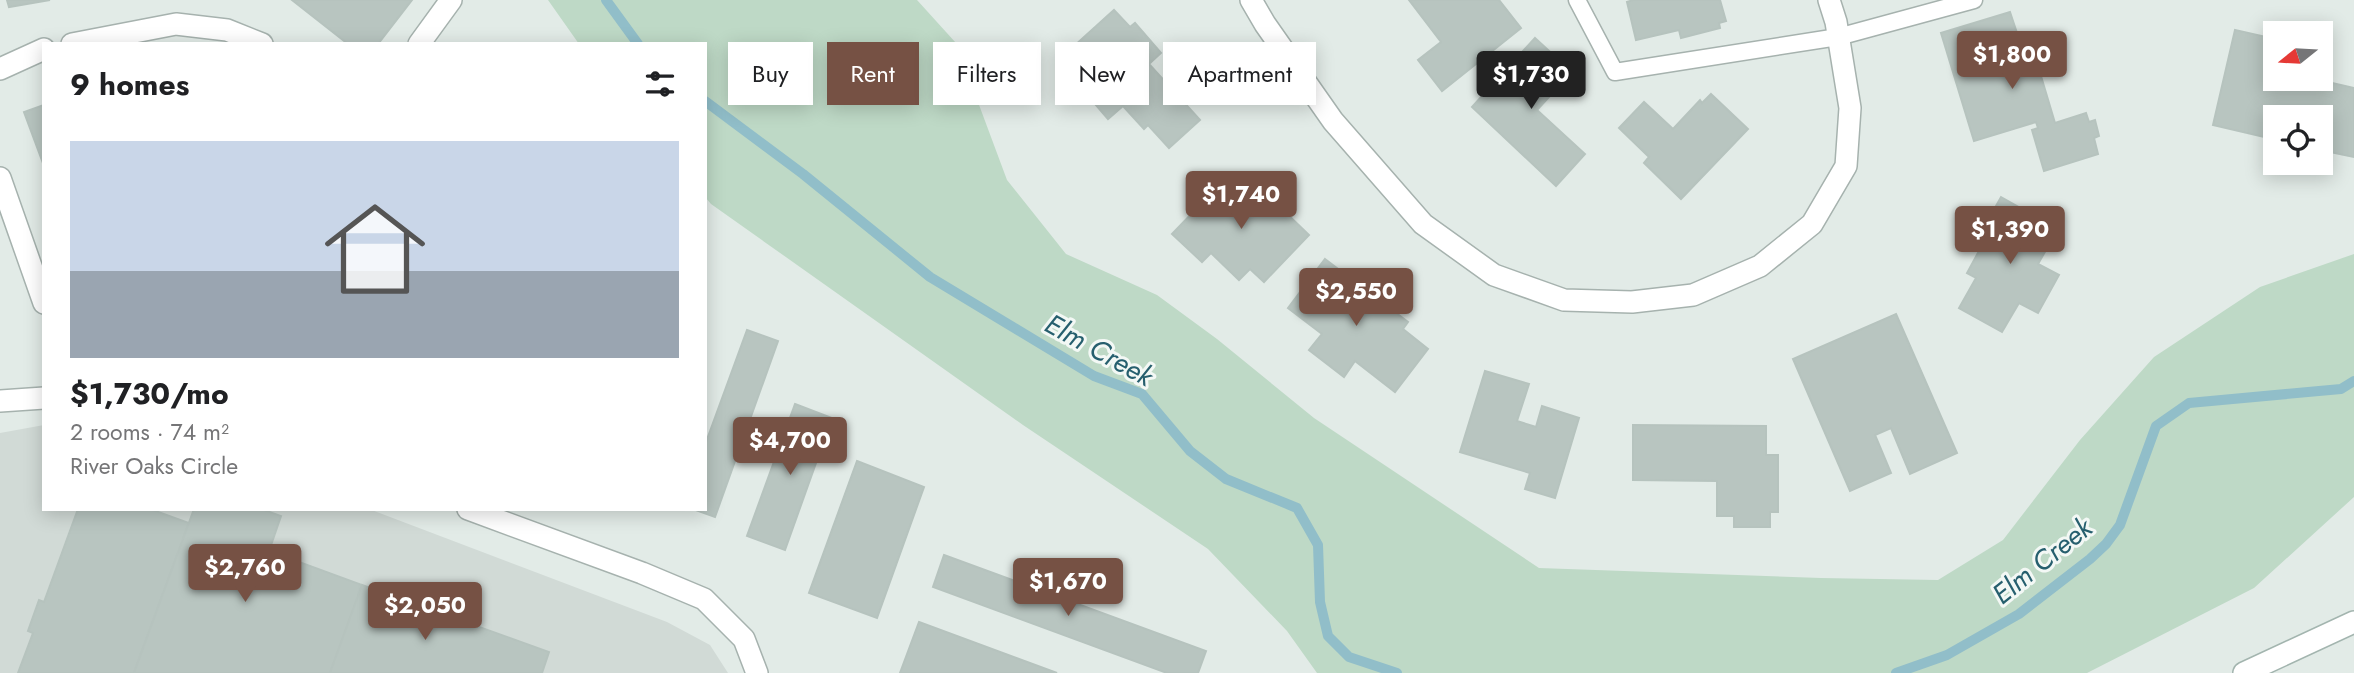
<!DOCTYPE html>
<meta charset="utf-8">
<style>
:root{--surface:#fff;--page:#f6f6f6;--text:#202124;--muted:#757577;--line:#e0e0e0;--accent:#765144}
body{margin:0;font-family:Jost,sans-serif;background:var(--page);color:var(--text);height:100vh;display:flex;flex-direction:column;font-size:26px;white-space:nowrap}
*{box-sizing:border-box;margin:0}
p{font-size:23px;color:var(--muted)}
.icon{flex:none;width:38px;height:38px;fill:none;stroke:currentColor;stroke-width:2;stroke-linecap:round;stroke-linejoin:round}
.map{position:relative;flex:1;overflow:hidden}
.side{position:absolute;left:42px;top:42px;width:665px;height:469px;display:flex;flex-direction:column;background:var(--surface);border-radius:0px;box-shadow:0 4px 18px #0003}
.side>*{flex:none}
.top-card{position:absolute;left:728px;top:42px;width:665px;height:63px;display:flex;gap:14px}
.needle{width:46px;rotate:252deg}
.fabs{position:absolute;left:2263px;top:21px;display:grid;gap:14px}
.fabs a{display:grid;place-items:center;width:70px;height:70px;border-radius:0px;background:var(--surface);box-shadow:0 4px 18px #0003;font-size:35px}
.price{position:absolute;translate:-50% -60px;padding:0 16px;border-radius:7px;background:var(--accent);color:#fff;font-size:23px;line-height:46px;filter:drop-shadow(0 2px 4px #0008)}
.price::after{content:'';position:absolute;left:50%;top:42px;width:21px;height:16px;margin-left:-10px;background:inherit;clip-path:polygon(0 0,100% 0,50% 100%)}
.price.active{background:#222;color:#fff}
ul{padding:0;list-style:none}
li{display:grid;align-content:center;gap:14px;height:371px;padding:0 28px}
li+li{border-top:2px solid var(--line)}
li span{display:grid;place-items:center;height:217px;border-radius:0px;color:#555}
li>.icon{margin-inline-start:auto}
span .icon{width:126px;height:126px;fill:#fffc;stroke-width:1}
li b{font-size:30px}
h2{display:flex;justify-content:space-between;align-items:center;height:84px;padding:0 28px;font-size:30px}
.chip{padding:0 24px;border-radius:0px;background:var(--surface);box-shadow:0 4px 18px #0003;font-size:24px;line-height:63px}
.chip.active{background:var(--accent);color:#fff}
.map>svg:first-child{display:block}
.built{fill:#d1dad6}
.green{fill:#bed9c6}
.lines{fill:none;stroke-linecap:round;stroke-linejoin:round}
.stream{stroke:#91bec9;stroke-width:10}
.building{fill:#b8c5c0;stroke:#b6c3be;stroke-width:2}
.service-casing{stroke:#a6b2ae;stroke-width:19}
.minor-casing{stroke:#a6b2ae;stroke-width:24}
.secondary-casing{stroke:#a3b5af;stroke-width:24}
.service{stroke:#fff;stroke-width:16}
.minor{stroke:#fff;stroke-width:21}
.secondary{stroke:#fff;stroke-width:21}
.labels{text-anchor:middle;dominant-baseline:central;stroke-width:6;stroke-linejoin:round;paint-order:stroke}
.water-label{font-size:28px;font-style:italic;fill:#265f6e;stroke:#f3f8f5}
</style>
<div class="map">
<svg width="2354" height="673" viewBox="0 0 2354 673">
<rect width="100%" height="100%" fill="#e2ebe7"/>
<polygon class="built" points="44,425 44,509 369,509 667,622 710,645 728,673 0,673 0,433"/>
<polygon class="green" points="548,0 917,0 956,43 1007,180 1066,254 1157,295 1217,339 1314,418 1539,568 1821,578 1938,580 2003,540 2080,440 2154,357 2260,287 2354,254 2354,497 2254,588 2087,673 1317,673 1287,631 1208,549 1023,425 711,204 705,197 705,44 579,44"/>
<g class="lines">
<g class="stream">
<polyline points="606,0 638,44"/>
<polyline points="705,101 803,174 930,277 1094,376 1142,394 1190,451 1226,479 1297,508 1318,545 1320,602 1328,636 1349,657 1397,673"/>
<polyline points="1896,673 1947,655 2019,614 2090,559 2106,544 2120,525 2156,426 2189,403 2341,389 2354,381"/>
</g>
</g>
<g class="building">
<polygon points="7,0 50,0 9,7"/>
<polygon points="292,0 412,0 378,44 348,44"/>
<polygon points="1409,0 1499,0 1521,28 1442,91 1418,60 1441,42"/>
<polygon points="1633,0 1720,0 1726,21 1719,23 1720,28 1681,38 1679,30 1636,40 1627,2"/>
<polygon points="1114,10 1130,27 1135,23 1161,53 1149,64 1200,120 1169,148 1148,125 1144,129 1123,106 1108,119 1090,98 1104,86 1094,76 1087,83 1063,56"/>
<polygon points="2010,12 2019,39 2029,36 2055,123 2086,113 2089,122 2095,120 2099,136 2094,138 2098,154 2044,171 2032,130 2038,128 2036,122 1974,141 1941,33"/>
<polygon points="2235,30 2275,39 2275,79 2315,79 2354,88 2354,157 2320,150 2320,117 2275,117 2275,157 2269,156 2273,139 2213,125"/>
<polygon points="1535,38 1572,72 1537,110 1585,154 1556,186 1472,107"/>
<polygon points="1711,94 1748,129 1681,199 1644,163 1649,157 1619,128 1644,102 1673,129 1700,100 1702,103"/>
<polygon points="44,105 44,166 24,112"/>
<polygon points="1229,175 1247,192 1252,187 1278,212 1281,208 1309,235 1264,282 1250,269 1239,280 1211,253 1202,262 1172,234"/>
<polygon points="2001,197 2058,229 2038,264 2059,275 2038,313 2019,303 2002,332 1959,308 1976,278 1967,273 1979,251 1973,247"/>
<polygon points="1325,259 1408,322 1403,329 1428,349 1395,392 1355,361 1344,377 1309,350 1322,334 1288,308"/>
<polygon points="1896,314 1957,453 1910,474 1891,428 1875,435 1891,473 1850,491 1793,359"/>
<polygon points="747,330 778,341 715,517 693,509 705,509 705,445"/>
<polygon points="1485,371 1529,384 1517,421 1536,427 1542,406 1579,418 1555,498 1525,489 1530,473 1460,452"/>
<polygon points="795,404 832,418 785,550 747,536"/>
<polygon points="1633,425 1766,426 1766,455 1778,455 1778,512 1770,512 1770,527 1734,527 1734,516 1717,516 1717,481 1633,480"/>
<polygon points="857,461 924,487 877,618 809,593"/>
<polygon points="78,509 150,509 189,523 134,673 18,673 33,633 28,631 39,600 44,602"/>
<polygon points="194,509 261,509 281,516 269,551 362,585 330,673 134,673"/>
<polygon points="944,555 1206,651 1198,673 1167,673 933,587"/>
<polygon points="362,585 549,652 542,673 330,673"/>
<polygon points="919,622 1057,673 900,673"/>
</g>
<g class="lines">
<g class="service-casing">
<polyline id="service" points="1577,0 1615,72 1838,37 1974,0"/>
</g>
<g class="minor-casing">
<g id="minor">
<polyline points="1251,0 1265,24 1333,121 1423,224 1494,275 1564,300 1632,302 1693,295 1760,266 1812,224 1846,166 1850,108 1836,22 1829,0"/>
<polyline points="72,44 176,24 227,30 262,44"/>
<polyline points="419,44 451,0"/>
<polyline points="0,69 44,49"/>
<polyline points="0,178 44,303"/>
<polyline points="0,401 44,398"/>
<polyline points="468,509 642,573 704,599 744,639 757,673"/>
</g>
</g>
<g class="secondary-casing">
<polyline id="secondary" points="2244,673 2354,622"/>
</g>
<use href="#service" class="service"/>
<use href="#minor" class="minor"/>
<use href="#secondary" class="secondary"/>
</g>
<g class="labels">
<g class="water-label">
<text transform="translate(1099 350) rotate(29)">Elm Creek</text>
<text transform="translate(2042 561) rotate(-39)">Elm Creek</text>
</g>
</g>
</svg>
<div class="fabs">
<a><svg class="needle" viewBox="-14 -14 28 28"><path d="M0-13l5 13h-10z" fill="#e53935"/><path d="M0 13l5-13h-10z" fill="#757577"/></svg></a>
<a><svg class="icon" aria-label="locate" viewBox="0 0 24 24"><circle cx="12" cy="12" r="6"/><path d="M12 2v4M12 18v4M2 12h4M18 12h4"/></svg></a>
</div>
<b class="price" style="left:2012px;top:91px">$1,800</b>
<b class="price active" style="left:1531px;top:111px">$1,730</b>
<b class="price" style="left:1241px;top:231px">$1,740</b>
<b class="price" style="left:2010px;top:266px">$1,390</b>
<b class="price" style="left:1356px;top:328px">$2,550</b>
<b class="price" style="left:790px;top:477px">$4,700</b>
<b class="price" style="left:245px;top:604px">$2,760</b>
<b class="price" style="left:1068px;top:618px">$1,670</b>
<b class="price" style="left:425px;top:642px">$2,050</b>
<div class="top-card">
<a class="chip">Buy</a>
<a class="chip active">Rent</a>
<a class="chip">Filters</a>
<a class="chip">New</a>
<a class="chip">Apartment</a>
</div>
<section class="side">
<h2>9 homes<svg class="icon" aria-label="filters" viewBox="0 0 24 24"><path d="M4 7h16M4 17h16"/><circle cx="9" cy="7" r="2"/><circle cx="15" cy="17" r="2"/></svg></h2>
<ul>
<li><span style="background:linear-gradient(#c9d6e8 60%,#9aa5b1 0)"><svg class="icon" aria-label="home" viewBox="0 0 24 24"><path d="M3 11l9-7 9 7M6 9v11h12V9"/></svg></span><div><b>$1,730/mo</b><p>2 rooms · 74 m²</p><p>River Oaks Circle</p></div></li>
</ul>
</section>
</div>
